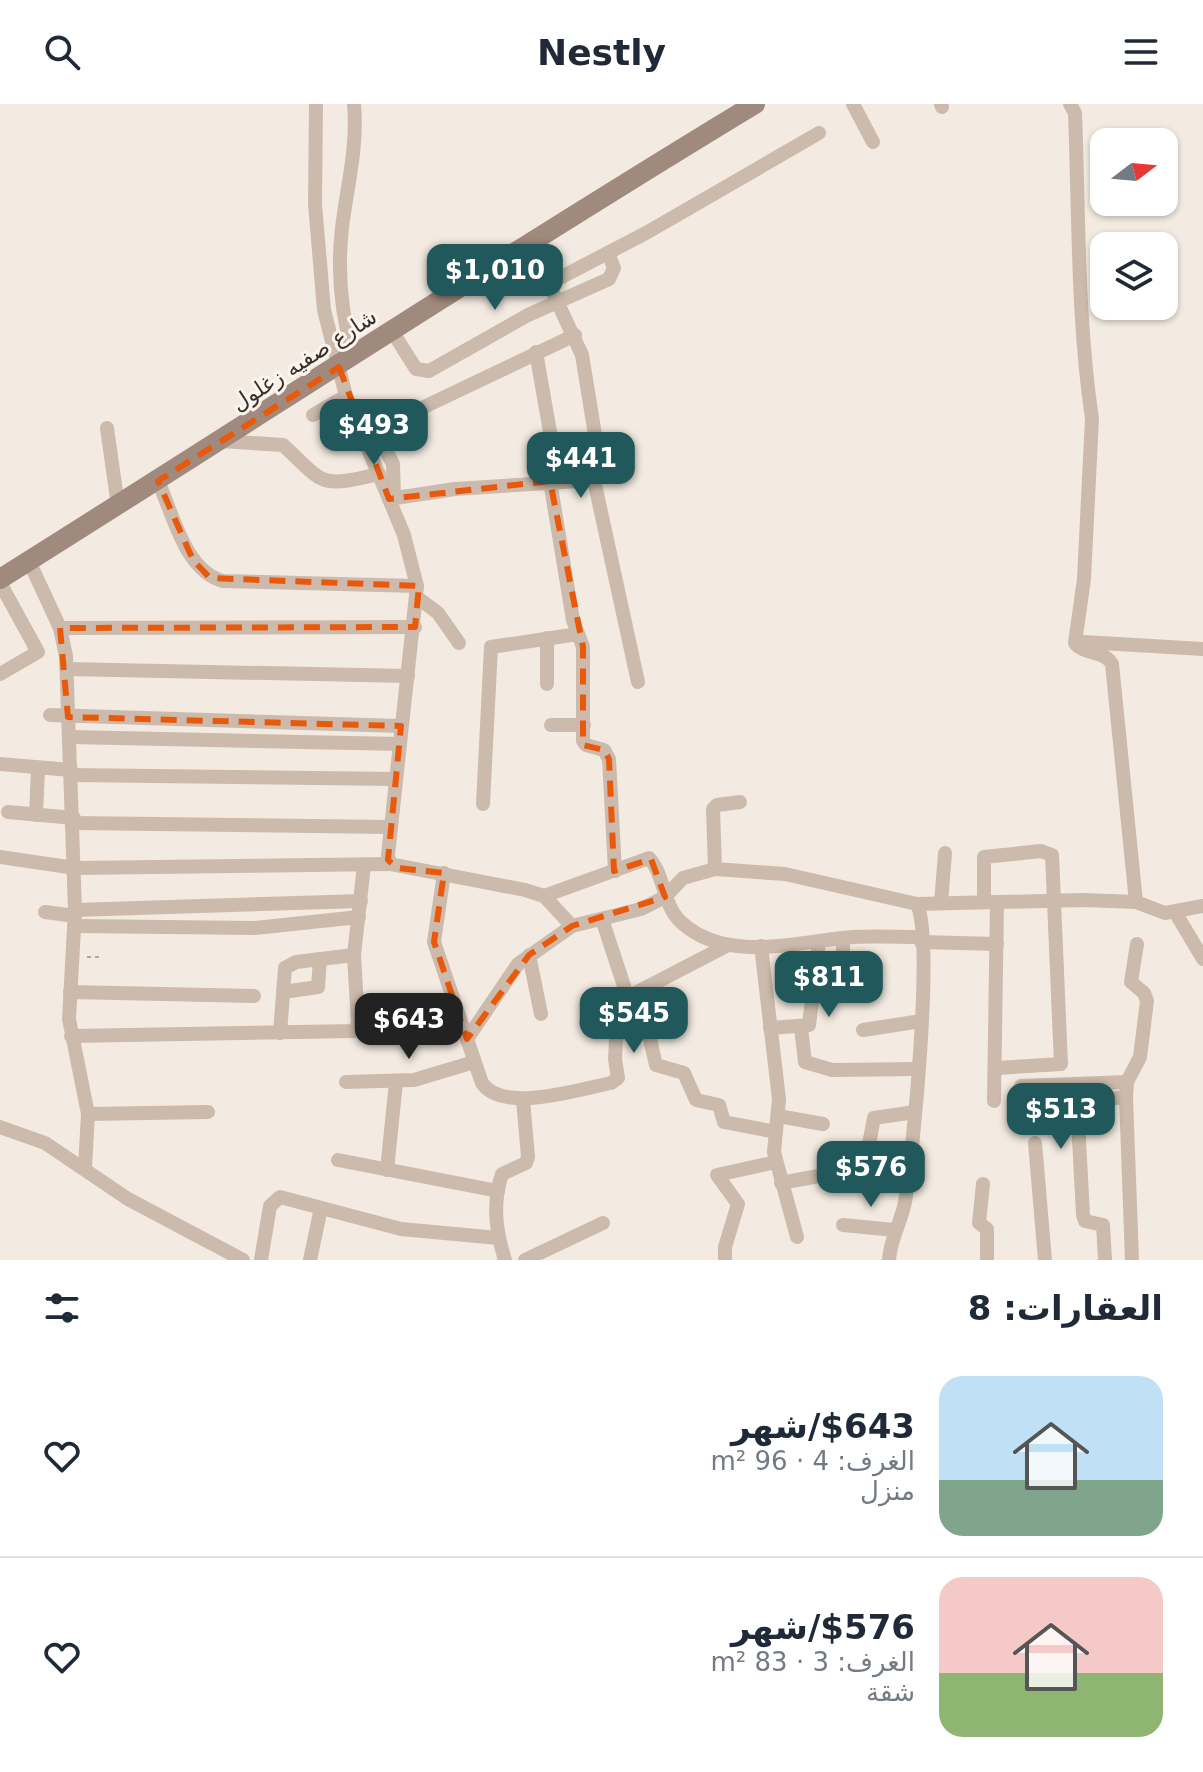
<!DOCTYPE html>
<html lang="ar">
<meta charset="utf-8">
<style>
:root{--surface:#fff;--page:#f2f2f3;--text:#1f2937;--muted:#747a83;--line:#e0e1e3;--accent:#20585c}
body{margin:0;font-family:"DejaVu Sans","Noto Naskh Arabic",sans-serif;background:var(--page);color:var(--text);direction:rtl;height:100vh;display:flex;flex-direction:column;font-size:30px;white-space:nowrap}
*{box-sizing:border-box;margin:0}
p{font-size:26px;color:var(--muted)}
.icon{flex:none;width:44px;height:44px;fill:none;stroke:currentColor;stroke-width:2;stroke-linecap:round;stroke-linejoin:round}
.map{position:relative;height:1156px;overflow:hidden;direction:ltr}
.drawer{display:flex;flex-direction:column;background:var(--surface);flex:1}
.drawer>*{flex:none}
.needle{width:52px;rotate:74deg}
.fabs{position:absolute;left:1090px;top:24px;display:grid;gap:16px}
.fabs a{display:grid;place-items:center;width:88px;height:88px;border-radius:16px;background:var(--surface);box-shadow:0 2px 6px #0004;font-size:40px}
.price{position:absolute;translate:-50% -68px;padding:0 18px;border-radius:16px;background:var(--accent);color:#fff;font-size:26px;line-height:52px;filter:drop-shadow(0 2px 4px #0008)}
.price::after{content:'';position:absolute;left:50%;top:48px;width:24px;height:18px;margin-left:-12px;background:inherit;clip-path:polygon(0 0,100% 0,50% 100%)}
.price.active{background:#222;color:#fff}
ul{padding:0;list-style:none}
li{display:flex;align-items:center;gap:24px;height:200px;padding:0 40px}
li+li{border-top:2px solid var(--line)}
li span{display:grid;place-items:center;flex:none;width:224px;height:160px;border-radius:24px;color:#555}
li>.icon{margin-inline-start:auto}
span .icon{width:96px;height:96px;fill:#fffc;stroke-width:1}
li b{font-size:34px}
h2{display:flex;justify-content:space-between;align-items:center;height:96px;padding:0 40px;font-size:34px}
header{display:flex;justify-content:space-between;align-items:center;height:104px;padding:0 40px;background:var(--surface);font-size:36px;font-weight:800}
.map>svg:first-child{display:block}
.lines{fill:none;stroke-linecap:round;stroke-linejoin:round}
.path{stroke:#b8a596;stroke-width:2;stroke-dasharray:4 4;stroke-linecap:butt}
.street{stroke:#ccbbac;stroke-width:14}
.secondary{stroke:#a08a7d;stroke-width:20}
.marked{fill:none;stroke:#e8590c;stroke-width:6;stroke-dasharray:16 10;stroke-linejoin:round}
.labels{text-anchor:middle;dominant-baseline:central;stroke-width:6;stroke-linejoin:round;paint-order:stroke}
.street-label{font-size:22px;fill:#3a302b;stroke:#fbf5ee}
</style>
<header><svg class="icon" aria-label="menu" viewBox="0 0 24 24"><path d="M4 6h16M4 12h16M4 18h16"/></svg>Nestly<svg class="icon" aria-label="search" viewBox="0 0 24 24"><circle cx="10" cy="10" r="6"/><path d="M15 15l6 6"/></svg></header>
<div class="map">
<svg width="1203" height="1156" viewBox="0 0 1203 1156">
<rect width="100%" height="100%" fill="#f3ebe1"/>
<g class="lines">
<polyline class="path" points="87,853 100,853"/>
<g class="street">
<path d="M 316,0 L 315,100 L 324,206 L 346,292 L 404,431 L 417,482 L 388,751 L 390,760 L 525,786 L 544,792 L 572,822 L 641,805 L 665,793 L 683,774 L 715,765 L 785,770 L 917,800 C 934,837 913,1049 905,1098 C 901,1119 890,1135 889,1156"/>
<polyline points="853,0 873,38"/>
<polyline points="941,0 942,3"/>
<path d="M 1070,0 L 1075,9 C 1079,111 1077,213 1092,315 L 1084,475 L 1075,539 C 1084,551 1104,546 1112,560 L 1136,798"/>
<polyline points="529,137 582,251 598,349 595,359 563,365 556,362 536,248"/>
<polyline points="552,178 646,129 819,29"/>
<polyline points="392,227 416,265 429,267 528,211 609,175 614,164 608,149"/>
<path d="M 354,253 C 341,211 337,168 342,124 C 347,82 358,43 354,0"/>
<polyline points="313,311 346,292"/>
<polyline points="107,324 118,402"/>
<polyline points="376,327 393,360 394,394"/>
<polyline points="363,332 575,231"/>
<path d="M 221,337 L 283,341 C 326,381 318,384 379,370"/>
<path d="M 158,377 C 173,410 185,467 223,477 L 417,482"/>
<polyline points="550,377 573,516 583,543 583,637 586,641 604,646 609,655 615,767"/>
<polyline points="389,395 455,385 594,376 638,578"/>
<polyline points="29,457 60,524 66,552 75,806 69,915 88,1010 85,1064"/>
<polyline points="0,479 38,548 0,570"/>
<polyline points="418,494 438,509 459,539"/>
<polyline points="60,524 415,523"/>
<polyline points="1084,538 1203,545"/>
<polyline points="67,565 408,572"/>
<polyline points="547,580 547,534"/>
<polyline points="50,611 401,622"/>
<polyline points="551,621 584,621"/>
<polyline points="70,633 400,640"/>
<polyline points="0,660 71,666"/>
<polyline points="71,671 396,675"/>
<polyline points="483,700 491,543 578,530"/>
<polyline points="8,708 74,714"/>
<polyline points="36,711 38,665"/>
<polyline points="74,719 391,723"/>
<polyline points="0,753 75,764 390,760"/>
<polyline points="715,765 713,705 717,701 740,698"/>
<path d="M 444,769 L 434,838 L 482,979 C 503,1010 580,985 611,979 L 618,974 L 615,955 L 617,913 L 626,888 L 602,815"/>
<path d="M 544,792 L 649,754 C 665,771 662,801 682,819 C 728,860 799,837 854,833 C 876,832 899,833 921,833"/>
<polyline points="984,798 984,753 1041,747 1052,751 1061,960 997,964"/>
<polyline points="941,799 945,749"/>
<polyline points="917,800 1084,796 1136,798 1165,809 1203,802"/>
<polyline points="75,806 361,797"/>
<polyline points="45,808 75,812"/>
<polyline points="1175,808 1203,855"/>
<polyline points="76,822 255,824 359,813"/>
<polyline points="843,835 843,883"/>
<polyline points="921,838 997,840"/>
<polyline points="761,842 779,995 774,1048 797,1133"/>
<polyline points="529,851 541,910"/>
<polyline points="70,888 254,892"/>
<polyline points="283,888 318,883 320,855"/>
<polyline points="630,892 645,914 656,961 684,969 696,996 719,1001 724,1018 776,1028"/>
<polyline points="626,894 728,841"/>
<polyline points="586,919 617,913"/>
<polyline points="770,924 809,921 819,838"/>
<polyline points="801,924 805,958 832,966 917,965"/>
<polyline points="863,926 921,917"/>
<polyline points="280,929 285,864 296,858 354,851"/>
<polyline points="71,932 354,927 358,920 354,851 364,761"/>
<polyline points="467,935 518,860 572,822"/>
<polyline points="346,978 414,976 474,958"/>
<polyline points="1064,981 1067,999 1126,993"/>
<polyline points="1021,982 1127,978"/>
<polyline points="994,997 997,798"/>
<polyline points="1077,997 1083,1111 1085,1117 1103,1121 1105,1156"/>
<polyline points="88,1010 208,1008"/>
<polyline points="778,1012 823,1020"/>
<polyline points="0,1023 45,1039 128,1095 243,1156"/>
<polyline points="1035,1039 1045,1156"/>
<polyline points="338,1056 498,1087"/>
<polyline points="387,1066 396,978"/>
<polyline points="781,1079 824,1071 830,1068 832,1062 844,1059 865,1061 874,1014 915,1008"/>
<polyline points="983,1080 979,1119 987,1125 987,1156"/>
<polyline points="843,1121 895,1126"/>
<polyline points="261,1156 270,1102 280,1093 401,1125 498,1134"/>
<polyline points="310,1156 321,1104"/>
<path d="M 505,1156 C 496,1127 492,1100 502,1070 L 526,1059 L 528,1053 L 523,996"/>
<polyline points="525,1156 603,1119"/>
<polyline points="725,1156 725,1143 738,1100 717,1071 776,1058"/>
<polyline points="1132,1156 1126,993 1127,978 1140,953 1147,897 1144,889 1131,878 1137,840"/>
</g>
<path class="secondary" d="M 0,475 C 252,317 501,154 755,0"/>
</g>
<path class="marked" d="M 339,263 L 389,395 L 550,377 L 583,543 L 583,641 L 604,646 L 609,655 L 614,767 L 651,755 L 665,793 L 572,822 L 529,851 L 467,935 L 434,838 L 444,769 L 397,764 L 388,756 L 401,622 L 68,613 L 60,524 L 415,523 L 419,482 L 210,474 L 193,456 L 158,377 Z"/>
<g class="labels">
<g class="street-label">
<text transform="translate(304 256) rotate(-33)">شارع صفيه زغلول</text>
</g>
</g>
</svg>
<div class="fabs">
<a><svg class="needle" viewBox="-14 -14 28 28"><path d="M0-13l5 13h-10z" fill="#e53935"/><path d="M0 13l5-13h-10z" fill="#747a83"/></svg></a>
<a><svg class="icon" aria-label="layers" viewBox="0 0 24 24"><path d="M12 4l9 5-9 5-9-5zM3 14l9 5 9-5"/></svg></a>
</div>
<b class="price" style="left:495px;top:208px">$1,010</b>
<b class="price" style="left:374px;top:363px">$493</b>
<b class="price" style="left:581px;top:396px">$441</b>
<b class="price" style="left:829px;top:915px">$811</b>
<b class="price" style="left:634px;top:951px">$545</b>
<b class="price active" style="left:409px;top:957px">$643</b>
<b class="price" style="left:1061px;top:1047px">$513</b>
<b class="price" style="left:871px;top:1105px">$576</b>
</div>
<section class="drawer">
<h2>العقارات: 8<svg class="icon" aria-label="filters" viewBox="0 0 24 24"><path d="M4 7h16M4 17h16"/><circle cx="9" cy="7" r="2"/><circle cx="15" cy="17" r="2"/></svg></h2>
<ul>
<li><span style="background:linear-gradient(#bfe0f5 65%,#7fa58c 0)"><svg class="icon" aria-label="home" viewBox="0 0 24 24"><path d="M3 11l9-7 9 7M6 9v11h12V9"/></svg></span><div><b>$643/شهر</b><p>الغرف: 4 · 96 m²</p><p>منزل</p></div><svg class="icon" aria-label="heart" viewBox="0 0 24 24"><path d="M12 20l-8-8c-3-5 5-10 8-4 3-6 11-1 8 4z"/></svg></li>
<li><span style="background:linear-gradient(#f6c9c9 60%,#8fb573 0)"><svg class="icon" aria-label="home" viewBox="0 0 24 24"><path d="M3 11l9-7 9 7M6 9v11h12V9"/></svg></span><div><b>$576/شهر</b><p>الغرف: 3 · 83 m²</p><p>شقة</p></div><svg class="icon" aria-label="heart" viewBox="0 0 24 24"><path d="M12 20l-8-8c-3-5 5-10 8-4 3-6 11-1 8 4z"/></svg></li>
</ul>
</section>
